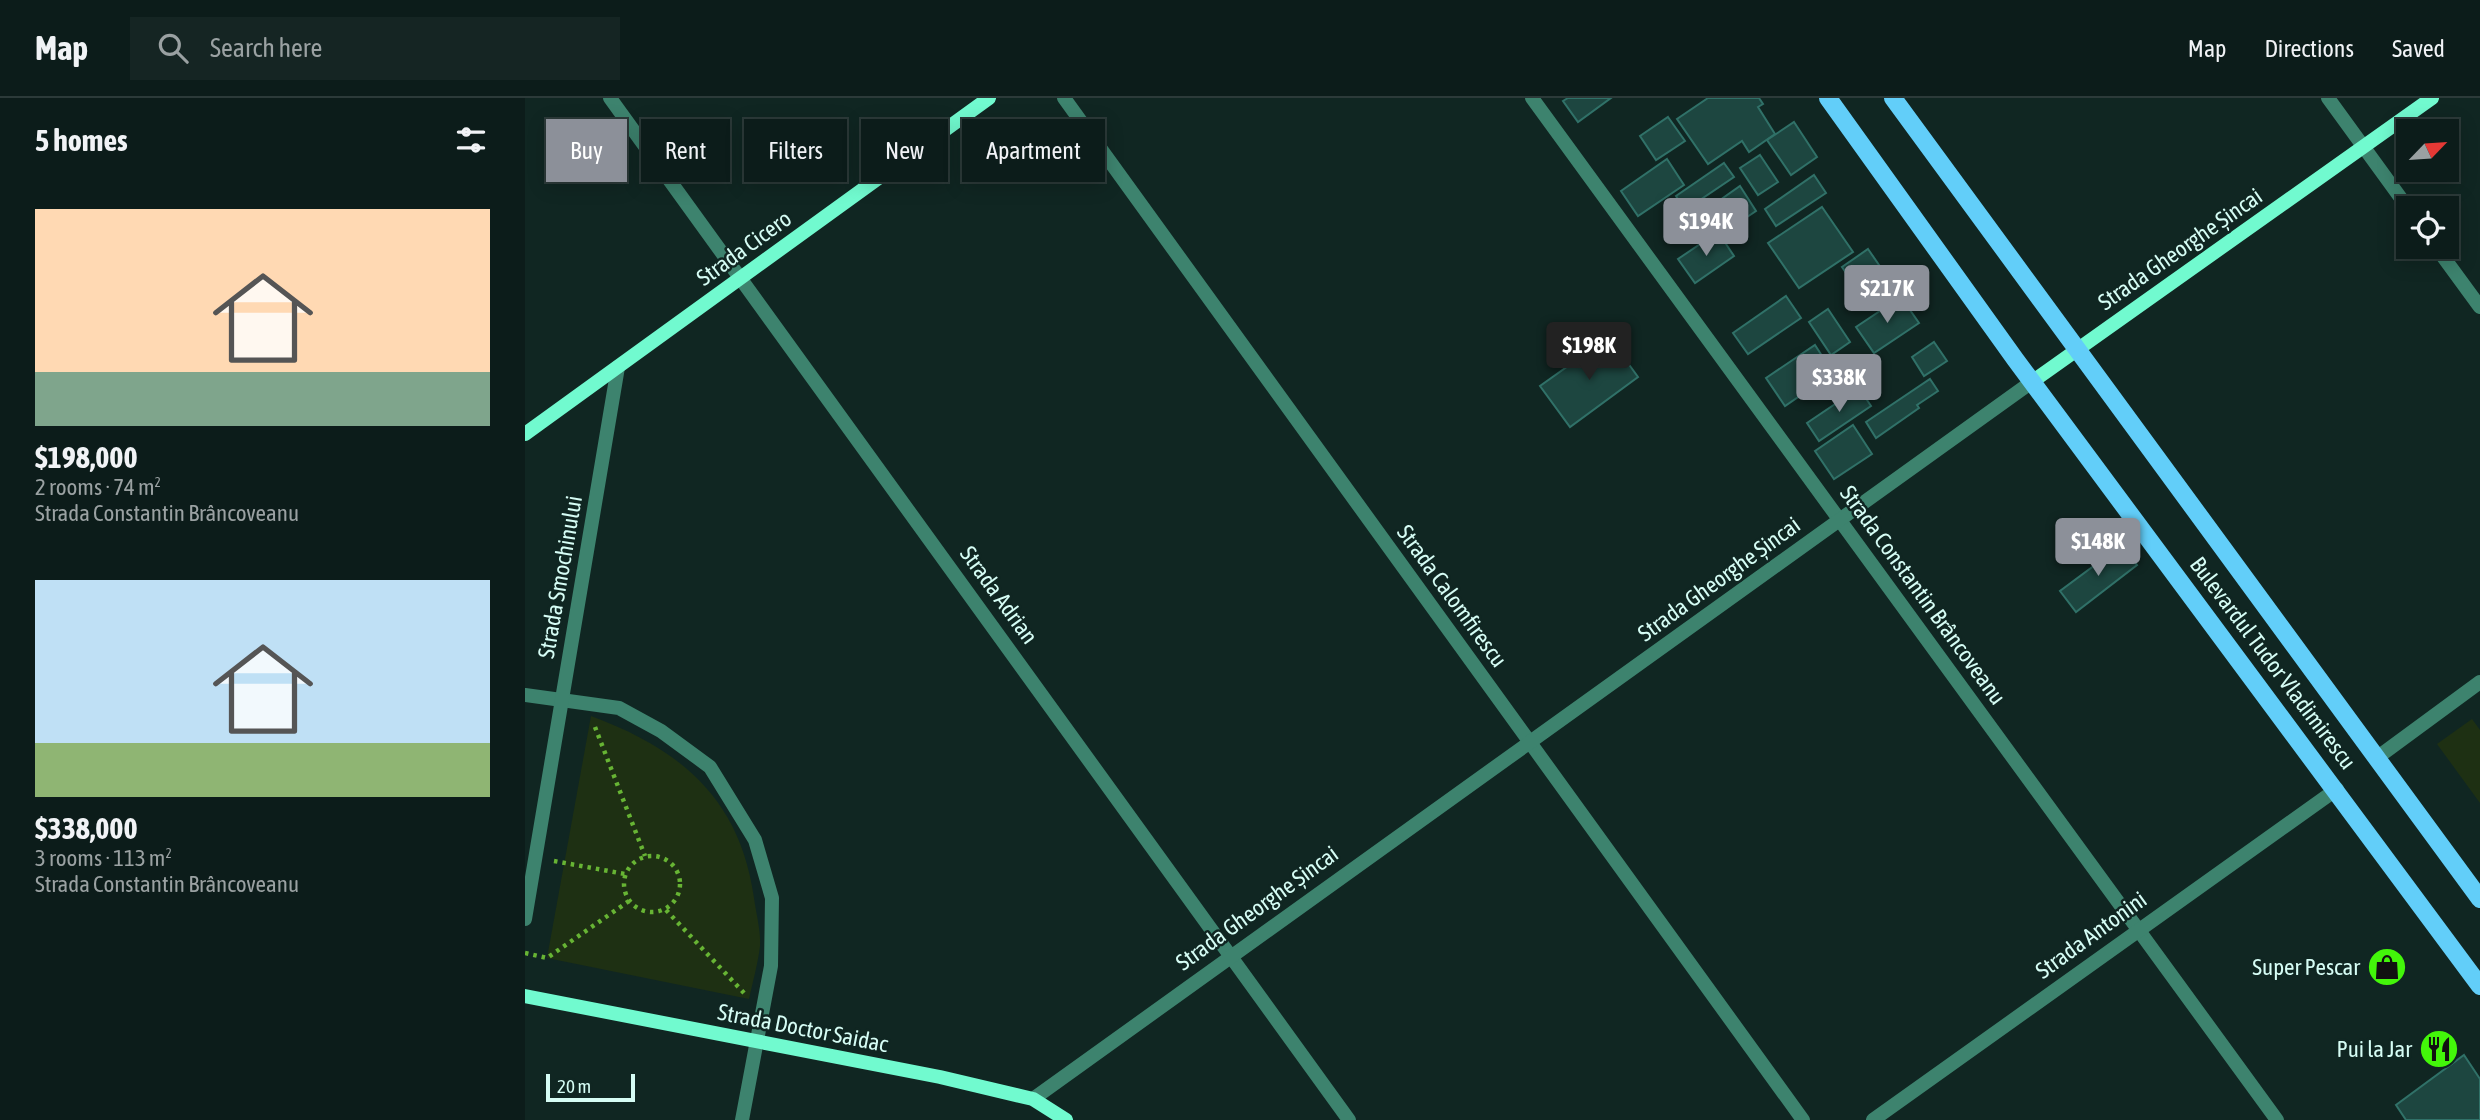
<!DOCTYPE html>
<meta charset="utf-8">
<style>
:root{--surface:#0c1c1a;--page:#152523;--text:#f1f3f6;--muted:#9aa1a2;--line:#2c3a39;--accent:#8c9099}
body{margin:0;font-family:"Asap Condensed",sans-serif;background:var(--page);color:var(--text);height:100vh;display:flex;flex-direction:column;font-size:26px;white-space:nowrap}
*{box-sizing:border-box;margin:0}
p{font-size:23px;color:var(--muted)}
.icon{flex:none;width:38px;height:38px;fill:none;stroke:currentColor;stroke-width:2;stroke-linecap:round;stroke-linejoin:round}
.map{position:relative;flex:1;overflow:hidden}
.sheet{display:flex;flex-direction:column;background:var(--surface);width:525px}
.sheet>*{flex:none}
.guide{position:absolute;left:21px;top:21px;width:665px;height:63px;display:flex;gap:14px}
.needle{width:46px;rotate:65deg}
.fabs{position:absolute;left:1871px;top:21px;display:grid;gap:14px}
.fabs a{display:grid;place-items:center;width:63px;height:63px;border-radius:0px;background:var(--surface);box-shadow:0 4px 18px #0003,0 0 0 2px var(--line);font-size:35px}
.scale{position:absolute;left:21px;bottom:18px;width:89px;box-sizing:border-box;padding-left:7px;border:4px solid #d6fdf5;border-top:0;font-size:19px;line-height:24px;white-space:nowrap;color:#d6fdf5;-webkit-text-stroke:5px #102622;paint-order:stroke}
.price{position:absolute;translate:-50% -60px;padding:0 16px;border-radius:7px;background:var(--accent);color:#fff;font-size:23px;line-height:46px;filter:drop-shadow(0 2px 4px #0008)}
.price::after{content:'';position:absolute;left:50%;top:42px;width:21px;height:16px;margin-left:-10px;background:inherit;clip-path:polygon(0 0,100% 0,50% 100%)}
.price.current{background:#222;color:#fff}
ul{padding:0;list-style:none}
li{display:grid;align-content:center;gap:14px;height:371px;padding:0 35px}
li span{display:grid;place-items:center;height:217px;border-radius:0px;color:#555}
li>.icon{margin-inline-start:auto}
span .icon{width:126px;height:126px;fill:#fffc;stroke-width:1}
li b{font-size:30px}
h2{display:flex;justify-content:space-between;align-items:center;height:84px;padding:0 35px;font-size:30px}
.chip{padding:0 24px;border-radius:0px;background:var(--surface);box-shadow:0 4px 18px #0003,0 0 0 2px var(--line);font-size:24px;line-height:63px}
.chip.current{background:var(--accent);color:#fff}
header{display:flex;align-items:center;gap:42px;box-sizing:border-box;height:98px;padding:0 35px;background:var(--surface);border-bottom:2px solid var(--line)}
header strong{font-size:33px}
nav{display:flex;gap:38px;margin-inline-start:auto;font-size:24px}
.search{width:490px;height:63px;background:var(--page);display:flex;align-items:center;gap:18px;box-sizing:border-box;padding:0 24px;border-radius:0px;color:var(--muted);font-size:26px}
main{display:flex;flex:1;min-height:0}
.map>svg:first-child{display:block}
.green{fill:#1e3013}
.building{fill:#1d4640;stroke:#307168;stroke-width:2}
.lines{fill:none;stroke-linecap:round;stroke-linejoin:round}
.path{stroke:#67b434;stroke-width:4.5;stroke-dasharray:3.5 5;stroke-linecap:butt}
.street{stroke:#3d836e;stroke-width:14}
.secondary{stroke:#71facf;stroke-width:14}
.primary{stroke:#62cef9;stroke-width:18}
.labels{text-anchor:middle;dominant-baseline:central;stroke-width:5;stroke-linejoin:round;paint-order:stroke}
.street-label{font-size:23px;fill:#d6fdf5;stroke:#102622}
.poi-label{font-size:23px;fill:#d6fdf5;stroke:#102622;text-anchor:end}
</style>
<header>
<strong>Map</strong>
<div class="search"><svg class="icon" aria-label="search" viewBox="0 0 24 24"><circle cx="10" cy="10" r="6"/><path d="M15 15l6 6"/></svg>Search here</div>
<nav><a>Map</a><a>Directions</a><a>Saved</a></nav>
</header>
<main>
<section class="sheet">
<h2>5 homes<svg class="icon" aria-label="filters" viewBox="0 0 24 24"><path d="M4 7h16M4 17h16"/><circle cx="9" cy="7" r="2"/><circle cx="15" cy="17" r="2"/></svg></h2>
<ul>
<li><span style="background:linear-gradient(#ffd9b3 75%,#7fa58c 0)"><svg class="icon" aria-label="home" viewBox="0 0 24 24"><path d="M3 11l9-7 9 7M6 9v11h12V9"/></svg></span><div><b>$198,000</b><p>2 rooms · 74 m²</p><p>Strada Constantin Brâncoveanu</p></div></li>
<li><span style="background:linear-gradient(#bfe0f5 75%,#8fb573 0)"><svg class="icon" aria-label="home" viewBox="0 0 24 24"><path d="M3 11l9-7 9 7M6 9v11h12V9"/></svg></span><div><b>$338,000</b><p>3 rooms · 113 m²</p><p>Strada Constantin Brâncoveanu</p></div></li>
</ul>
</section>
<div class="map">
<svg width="1955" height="1022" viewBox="0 0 1955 1022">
<rect width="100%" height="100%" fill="#102622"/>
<g class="green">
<path d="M 66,618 C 155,651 215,700 229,800 C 231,815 236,833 235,848 C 233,865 228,883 224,901 L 22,860 Z"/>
<polygon points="1947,621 1955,632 1955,705 1912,646"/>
</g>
<g class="building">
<polygon points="1043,0 1086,0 1053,24 1038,3"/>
<polygon points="1183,0 1234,0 1238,6 1233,9 1250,36 1224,54 1217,43 1183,66 1152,21"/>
<polygon points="1143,19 1160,43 1131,62 1115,38"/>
<polygon points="1269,24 1292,59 1266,77 1242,42"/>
<polygon points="1235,57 1253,84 1233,97 1215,70"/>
<polygon points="1142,61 1159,87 1113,118 1096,93"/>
<polygon points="1199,65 1209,79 1160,112 1151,98"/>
<polygon points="1289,77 1301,95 1251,128 1240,111"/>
<polygon points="1215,88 1231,113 1204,131 1188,107"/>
<polygon points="1297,109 1328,154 1274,190 1243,145"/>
<polygon points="1193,134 1209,158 1170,185 1153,161"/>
<polygon points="1343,151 1363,180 1337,198 1317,169"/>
<polygon points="1261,198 1276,220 1223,256 1208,235"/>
<polygon points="1376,199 1394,225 1349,255 1331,229"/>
<polygon points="1303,211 1325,244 1306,257 1284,224"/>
<polygon points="1084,239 1113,279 1045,329 1015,288"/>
<polygon points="1409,244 1422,263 1399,278 1387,259"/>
<polygon points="1290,247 1308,275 1260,308 1241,280"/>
<polygon points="1405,281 1413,293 1392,307 1394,310 1351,340 1341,324"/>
<polygon points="1334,290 1346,308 1294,343 1282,325"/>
<polygon points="1328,327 1347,356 1309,381 1290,353"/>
<polygon points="1597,447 1612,467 1551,514 1535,493"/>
<polygon points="1939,957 1955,981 1955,1022 1881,1022 1871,1007"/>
</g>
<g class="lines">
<g class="path">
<polyline points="70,629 120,758"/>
<circle cx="127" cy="786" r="28"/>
<polyline points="29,763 100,776"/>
<polyline points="141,812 219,895"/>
<polyline points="0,855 22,860 104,803"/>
</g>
<g class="street">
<polyline points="85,0 824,1022"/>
<polyline points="539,0 1278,1022"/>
<polyline points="1007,0 1752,1022"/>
<polyline points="1803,0 1883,110"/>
<polyline points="1911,149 1955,209"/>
<polyline points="0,597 94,610 136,633 185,669 230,742 247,800 246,868 217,1022"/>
<polyline points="1853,659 1955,584"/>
<polyline points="0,821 93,269"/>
<polyline points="508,1001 1508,283"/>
<polyline points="1348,1022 1812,691"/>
</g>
<g class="secondary">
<polyline points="1508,283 1907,0"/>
<polyline points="0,336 464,0"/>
<polyline points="0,898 415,979 508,1001 541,1022"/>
</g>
<g class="primary">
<polyline points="1303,0 1490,261 1955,888"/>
<polyline points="1368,0 1955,801"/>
</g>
</g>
<defs>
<g id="shop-disc" transform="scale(2.0125)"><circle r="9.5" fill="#43f60a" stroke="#102622"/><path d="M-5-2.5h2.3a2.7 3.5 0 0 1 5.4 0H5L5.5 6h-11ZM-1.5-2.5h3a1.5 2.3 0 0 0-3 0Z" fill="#111"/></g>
<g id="restaurant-disc" transform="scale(2.0125)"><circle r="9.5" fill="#43f60a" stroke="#102622"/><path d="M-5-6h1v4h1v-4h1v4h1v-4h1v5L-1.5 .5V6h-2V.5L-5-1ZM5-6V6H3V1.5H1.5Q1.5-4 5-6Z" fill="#111"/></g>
</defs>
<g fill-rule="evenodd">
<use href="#shop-disc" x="1862" y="869"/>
<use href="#restaurant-disc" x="1914" y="951"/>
</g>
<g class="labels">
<g class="street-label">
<text transform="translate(219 150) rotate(-36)">Strada Cicero</text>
<text transform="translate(1655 151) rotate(-35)">Strada Gheorghe Șincai</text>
<text transform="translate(35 479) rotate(-80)">Strada Smochinului</text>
<text transform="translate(1194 481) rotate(-36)">Strada Gheorghe Șincai</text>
<text transform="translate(474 497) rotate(54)">Strada Adrian</text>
<text transform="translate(1398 497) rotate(54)">Strada Constantin Brâncoveanu</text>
<text transform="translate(927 498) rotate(54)">Strada Calomfirescu</text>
<text transform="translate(1748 565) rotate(53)">Bulevardul Tudor Vladimirescu</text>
<text transform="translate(732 810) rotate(-36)">Strada Gheorghe Șincai</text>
<text transform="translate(1566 837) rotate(-36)">Strada Antonini</text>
<text transform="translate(278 930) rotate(11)">Strada Doctor Saidac</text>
</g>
<g class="poi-label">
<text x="1835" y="869">Super Pescar</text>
<text x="1887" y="951">Pui la Jar</text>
</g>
</g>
</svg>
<div class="fabs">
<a><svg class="needle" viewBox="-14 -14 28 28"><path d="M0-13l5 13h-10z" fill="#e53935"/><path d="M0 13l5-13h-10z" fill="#9aa1a2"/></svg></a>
<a><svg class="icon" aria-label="locate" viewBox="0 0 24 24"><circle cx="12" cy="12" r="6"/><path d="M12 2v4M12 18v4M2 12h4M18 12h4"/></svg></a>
</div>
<div class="scale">20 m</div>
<b class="price" style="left:1181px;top:160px">$194K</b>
<b class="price" style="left:1362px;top:227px">$217K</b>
<b class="price current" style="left:1064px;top:284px">$198K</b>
<b class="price" style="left:1314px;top:316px">$338K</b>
<b class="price" style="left:1573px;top:480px">$148K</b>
<div class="guide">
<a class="chip current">Buy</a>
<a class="chip">Rent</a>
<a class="chip">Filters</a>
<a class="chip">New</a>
<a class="chip">Apartment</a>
</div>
</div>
</main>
